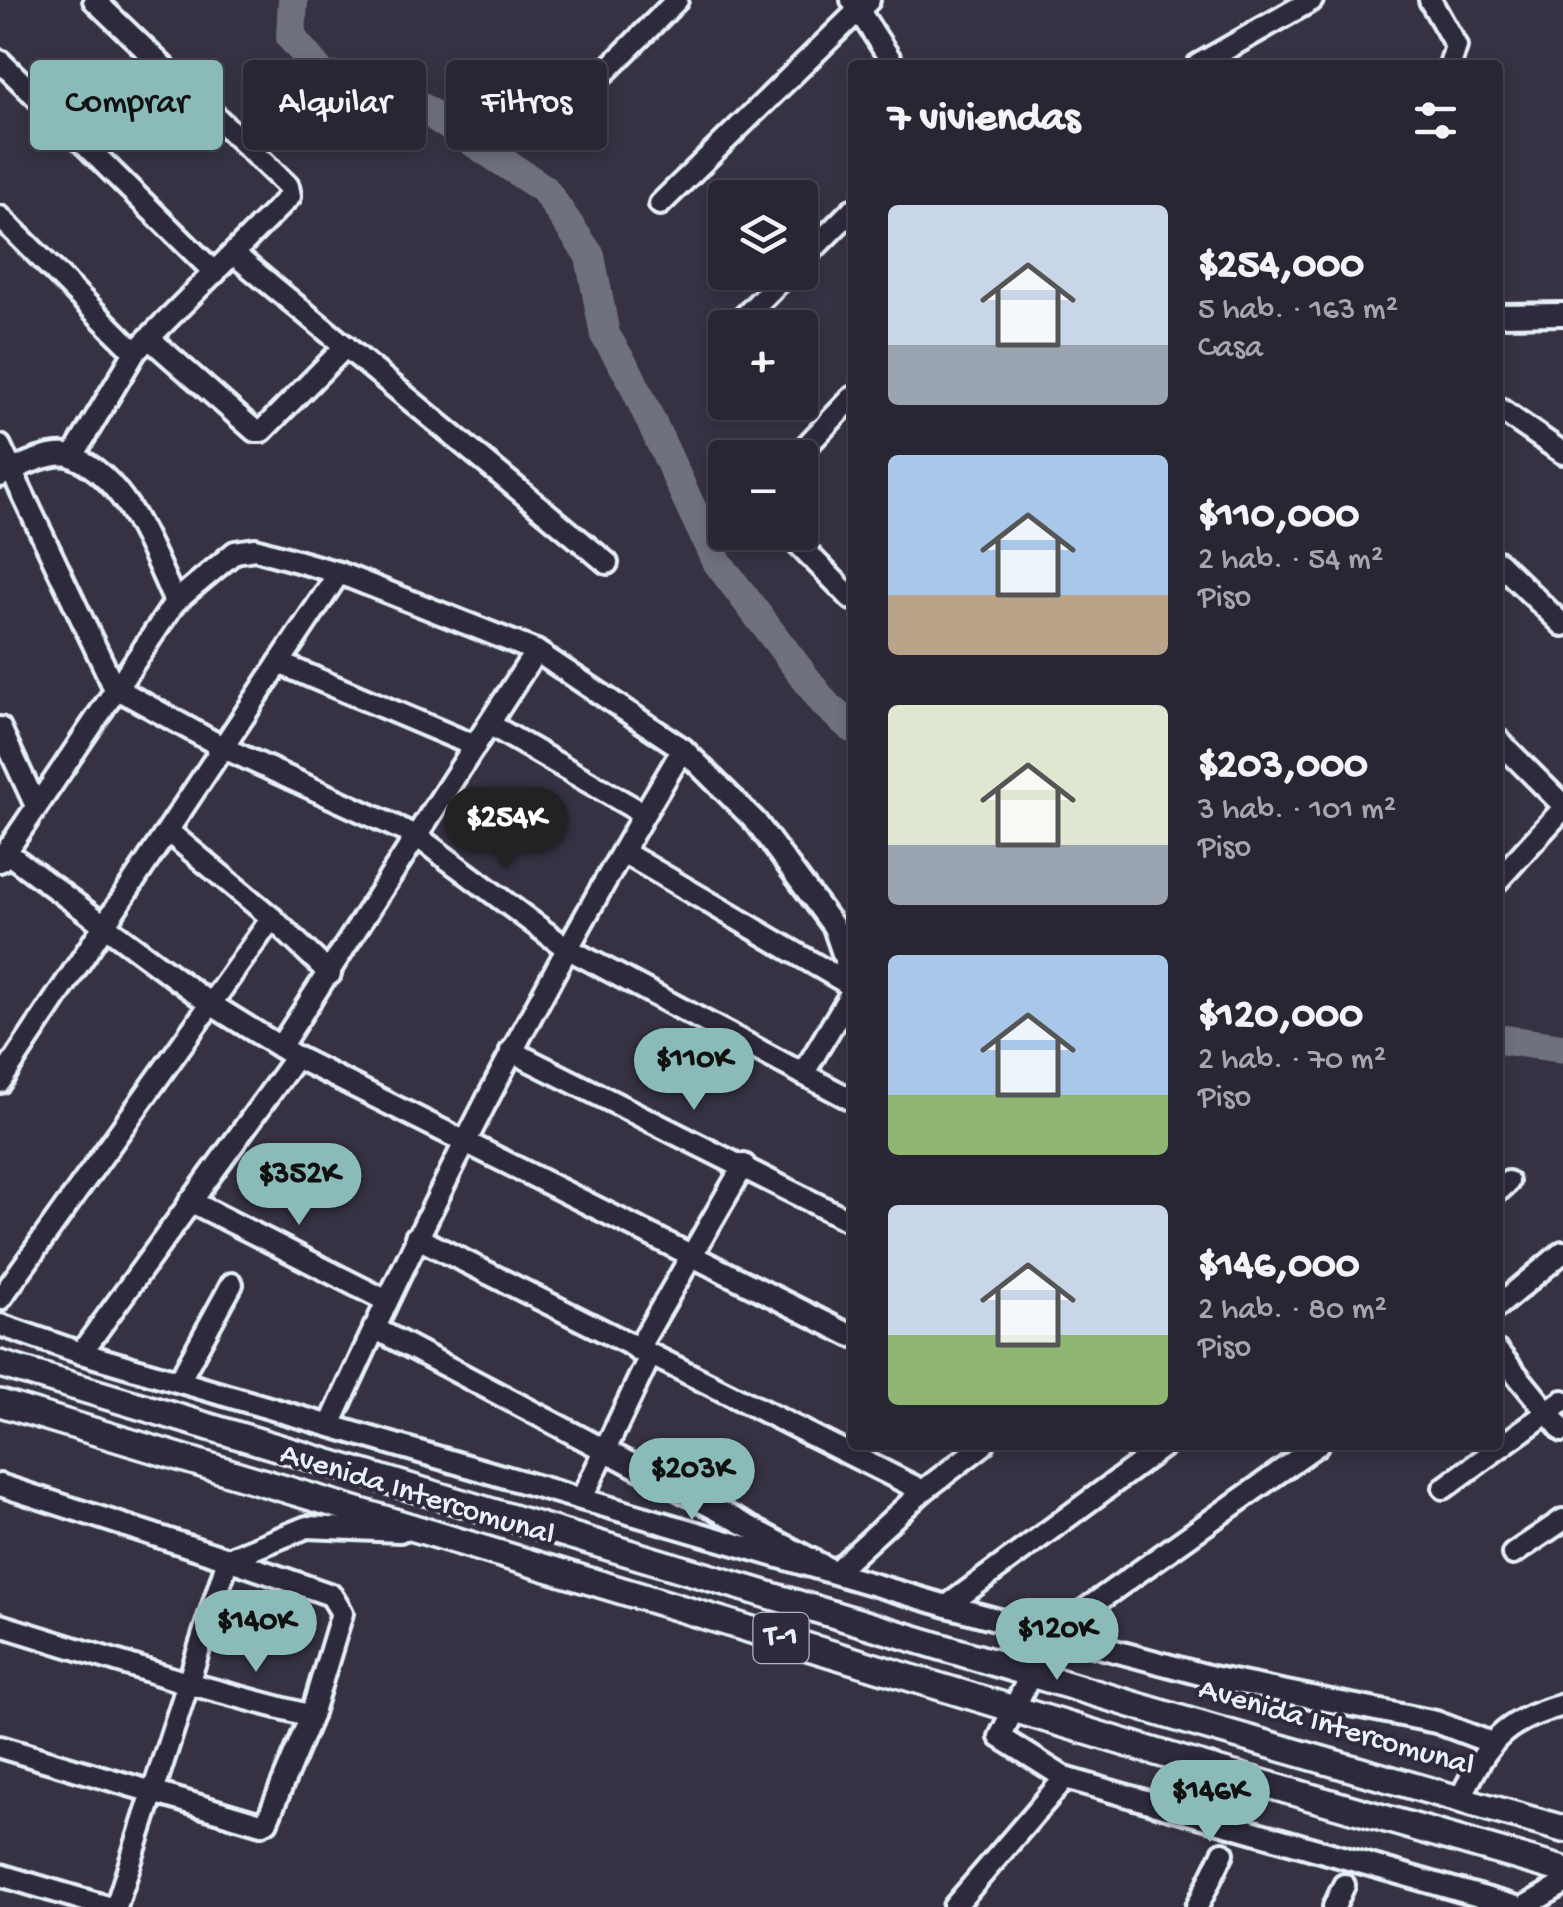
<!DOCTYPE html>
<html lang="es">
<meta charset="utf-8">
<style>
:root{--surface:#282633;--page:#302e3b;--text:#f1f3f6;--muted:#a5a5ac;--line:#44434e;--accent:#8bbbb9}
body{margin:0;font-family:"Gochi Hand",sans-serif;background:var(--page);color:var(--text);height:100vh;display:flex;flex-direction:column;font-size:38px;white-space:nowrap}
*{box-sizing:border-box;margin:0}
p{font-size:32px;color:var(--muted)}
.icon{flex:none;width:55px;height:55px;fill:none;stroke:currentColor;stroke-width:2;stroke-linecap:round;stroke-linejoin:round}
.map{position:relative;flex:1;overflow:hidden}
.details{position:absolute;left:848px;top:60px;width:655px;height:1390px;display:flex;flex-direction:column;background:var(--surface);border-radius:10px;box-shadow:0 5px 15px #0003,0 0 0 2px var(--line)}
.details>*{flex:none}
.top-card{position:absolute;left:30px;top:60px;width:668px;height:90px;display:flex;gap:20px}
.controls{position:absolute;left:708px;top:180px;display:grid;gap:20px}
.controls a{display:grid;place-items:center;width:110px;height:110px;border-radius:10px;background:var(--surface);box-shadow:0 5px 15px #0003,0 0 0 2px var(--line);font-size:50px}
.price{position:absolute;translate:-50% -85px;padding:0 22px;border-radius:35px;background:var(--accent);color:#111;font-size:32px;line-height:65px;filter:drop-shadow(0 2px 5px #0008)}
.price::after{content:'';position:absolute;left:50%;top:60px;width:30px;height:22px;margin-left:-15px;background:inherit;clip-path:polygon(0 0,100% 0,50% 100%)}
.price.active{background:#222;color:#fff}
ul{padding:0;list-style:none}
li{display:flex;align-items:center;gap:30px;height:250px;padding:0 40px}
li span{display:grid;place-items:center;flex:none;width:280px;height:200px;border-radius:10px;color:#555}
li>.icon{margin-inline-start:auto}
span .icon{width:120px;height:120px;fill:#fffc;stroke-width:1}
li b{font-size:42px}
h2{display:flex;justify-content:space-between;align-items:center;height:120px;padding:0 40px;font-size:42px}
.chip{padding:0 35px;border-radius:10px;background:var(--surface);box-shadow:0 5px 15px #0003,0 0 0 2px var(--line);font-size:35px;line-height:90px}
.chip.active{background:var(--accent);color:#111}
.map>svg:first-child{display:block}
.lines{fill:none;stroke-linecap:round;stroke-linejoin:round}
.river{stroke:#70717f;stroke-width:30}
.minor-casing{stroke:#e8f1f8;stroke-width:28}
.major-casing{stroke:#e8f1f8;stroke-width:32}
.minor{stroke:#2f2a3d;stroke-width:20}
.major{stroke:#2f2a3d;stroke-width:25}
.labels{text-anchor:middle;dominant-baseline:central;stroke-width:8;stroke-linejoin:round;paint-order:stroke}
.shield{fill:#2f2a3d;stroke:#b0b5c0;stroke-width:2.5}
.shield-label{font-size:30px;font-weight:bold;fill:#e8f1f8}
.street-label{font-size:32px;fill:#e8f1f8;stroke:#2f2a3d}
</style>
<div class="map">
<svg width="1563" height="1907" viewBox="0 0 1563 1907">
<rect width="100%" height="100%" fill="#363244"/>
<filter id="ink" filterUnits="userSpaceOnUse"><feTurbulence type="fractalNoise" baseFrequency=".01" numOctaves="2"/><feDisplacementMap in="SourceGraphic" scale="20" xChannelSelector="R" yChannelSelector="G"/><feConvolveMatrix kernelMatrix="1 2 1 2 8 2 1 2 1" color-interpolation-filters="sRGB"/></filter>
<g filter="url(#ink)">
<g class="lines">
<g class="river">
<polyline points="293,0 291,37 324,77 374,76 544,189 590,256 605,335 629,374 715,559 825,704 852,728"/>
<polyline points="1498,1039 1563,1048"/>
</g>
<g class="minor-casing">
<g id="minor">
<polyline points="852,0 894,65"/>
<polyline points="1430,0 1456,46 1450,65"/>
<polyline points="0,61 215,273"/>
<polyline points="1198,65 1312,0"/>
<polyline points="584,93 677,0"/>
<polyline points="660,204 869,0"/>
<polyline points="0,217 135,352"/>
<polyline points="235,255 607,563"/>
<polyline points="800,262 852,210"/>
<polyline points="1498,315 1563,314"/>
<polyline points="733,328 789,272"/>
<polyline points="149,338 255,431 262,431 346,346"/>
<polyline points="1498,408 1563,453"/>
<polyline points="0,446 114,687 224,748 418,837 565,947 852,1100"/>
<polyline points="73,456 135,352 290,196 288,186 94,0"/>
<polyline points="795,458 852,398"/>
<path d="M 0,476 C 18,467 55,448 74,457 C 129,481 152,553 175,602"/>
<polyline points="787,532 852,599"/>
<polyline points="1498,562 1563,625"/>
<polyline points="279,663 475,746"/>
<polyline points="489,724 644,814"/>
<polyline points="0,728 36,806"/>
<polyline points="1498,740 1563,805"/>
<polyline points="170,833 272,918 330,974"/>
<polyline points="6,852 209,1003 296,1057 852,1336"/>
<polyline points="623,852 852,986"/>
<polyline points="0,861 175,602 235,552 255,549 339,573 536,651 683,749 756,822 834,927 852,980"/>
<polyline points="1498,880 1563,809"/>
<polyline points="280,1047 536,651"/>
<polyline points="511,1051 852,1222"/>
<polyline points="803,1074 852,992"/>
<polyline points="0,1082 339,573"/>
<polyline points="1498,1191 1508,1182"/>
<polyline points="190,1201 385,1300"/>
<polyline points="416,1237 923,1491"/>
<polyline points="0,1299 272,918"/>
<polyline points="1498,1306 1563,1252"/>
<polyline points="0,1325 81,1353 947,1606 1212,1677 1436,1722 1489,1742"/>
<polyline points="374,1328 835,1572 923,1491 983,1445"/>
<polyline points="637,1350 744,1165"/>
<polyline points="1498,1352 1563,1431"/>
<polyline points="81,1353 296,1057"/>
<polyline points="179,1381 232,1284"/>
<path d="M 331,1423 C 436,1191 551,966 683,749"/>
<polyline points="1317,1445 1050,1635 1000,1737 1065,1778 1517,1907"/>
<polyline points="0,1485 228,1559 116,1907"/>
<polyline points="1444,1488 1563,1401"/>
<polyline points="583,1496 650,1356"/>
<polyline points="1513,1554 1563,1520"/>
<polyline points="947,1606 1165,1445"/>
<polyline points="0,1625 187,1683 311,1716"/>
<polyline points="0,1747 261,1824 267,1821 311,1716 342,1613 331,1595 228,1559 307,1527 400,1531"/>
<path d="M 1461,1797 C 1489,1742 1499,1723 1563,1705"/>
<polyline points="0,1875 108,1907"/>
<polyline points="954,1907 1065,1778"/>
<polyline points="1197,1907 1223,1853"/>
<polyline points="1334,1907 1344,1885"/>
<polyline points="1524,1907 1563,1884"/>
</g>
</g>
<g class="major-casing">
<g id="major">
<polyline points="0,1364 1201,1725 1563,1829"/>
<polyline points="0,1403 1196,1764 1563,1870"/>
</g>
</g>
<use href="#minor" class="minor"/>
<use href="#major" class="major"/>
</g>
</g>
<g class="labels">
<rect class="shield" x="753.5" y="1613" width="55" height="50" rx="8"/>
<g class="shield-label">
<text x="781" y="1638">T-1</text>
</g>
<g class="street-label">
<text transform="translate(417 1496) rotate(17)">Avenida Intercomunal</text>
<text transform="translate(1336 1729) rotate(16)">Avenida Intercomunal</text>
</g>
</g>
</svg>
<div class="controls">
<a><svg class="icon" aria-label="layers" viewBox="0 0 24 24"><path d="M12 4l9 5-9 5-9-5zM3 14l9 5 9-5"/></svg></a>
<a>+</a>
<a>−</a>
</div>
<b class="price active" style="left:506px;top:872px">$254K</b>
<b class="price" style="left:694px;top:1113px">$110K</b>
<b class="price" style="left:299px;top:1228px">$352K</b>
<b class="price" style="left:692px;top:1523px">$203K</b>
<b class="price" style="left:256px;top:1675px">$140K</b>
<b class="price" style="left:1057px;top:1683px">$120K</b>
<b class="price" style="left:1210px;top:1845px">$146K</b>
<div class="top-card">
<a class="chip active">Comprar</a>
<a class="chip">Alquilar</a>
<a class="chip">Filtros</a>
</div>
<section class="details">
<h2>7 viviendas<svg class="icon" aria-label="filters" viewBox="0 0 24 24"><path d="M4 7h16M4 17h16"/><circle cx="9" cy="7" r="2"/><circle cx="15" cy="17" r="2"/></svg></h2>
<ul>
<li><span style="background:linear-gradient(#c9d6e8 70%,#9aa5b1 0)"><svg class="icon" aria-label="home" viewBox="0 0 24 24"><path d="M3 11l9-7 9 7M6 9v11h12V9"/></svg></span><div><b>$254,000</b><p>5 hab. · 163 m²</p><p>Casa</p></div></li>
<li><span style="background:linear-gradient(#a9c7e8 70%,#b9a48a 0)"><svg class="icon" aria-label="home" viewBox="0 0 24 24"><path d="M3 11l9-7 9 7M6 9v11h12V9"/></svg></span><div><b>$110,000</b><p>2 hab. · 54 m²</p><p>Piso</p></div></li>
<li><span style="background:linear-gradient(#dfe7d0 70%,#9aa5b1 0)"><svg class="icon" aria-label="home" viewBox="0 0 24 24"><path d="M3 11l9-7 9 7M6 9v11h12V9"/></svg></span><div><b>$203,000</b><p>3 hab. · 101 m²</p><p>Piso</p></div></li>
<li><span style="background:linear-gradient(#a9c7e8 70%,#8fb573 0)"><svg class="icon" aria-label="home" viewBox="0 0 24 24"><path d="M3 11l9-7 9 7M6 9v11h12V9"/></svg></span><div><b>$120,000</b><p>2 hab. · 70 m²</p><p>Piso</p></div></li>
<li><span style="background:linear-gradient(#c9d6e8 65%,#8fb573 0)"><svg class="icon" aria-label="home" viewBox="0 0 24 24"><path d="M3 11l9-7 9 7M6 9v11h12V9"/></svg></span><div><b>$146,000</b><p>2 hab. · 80 m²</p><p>Piso</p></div></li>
</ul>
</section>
</div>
